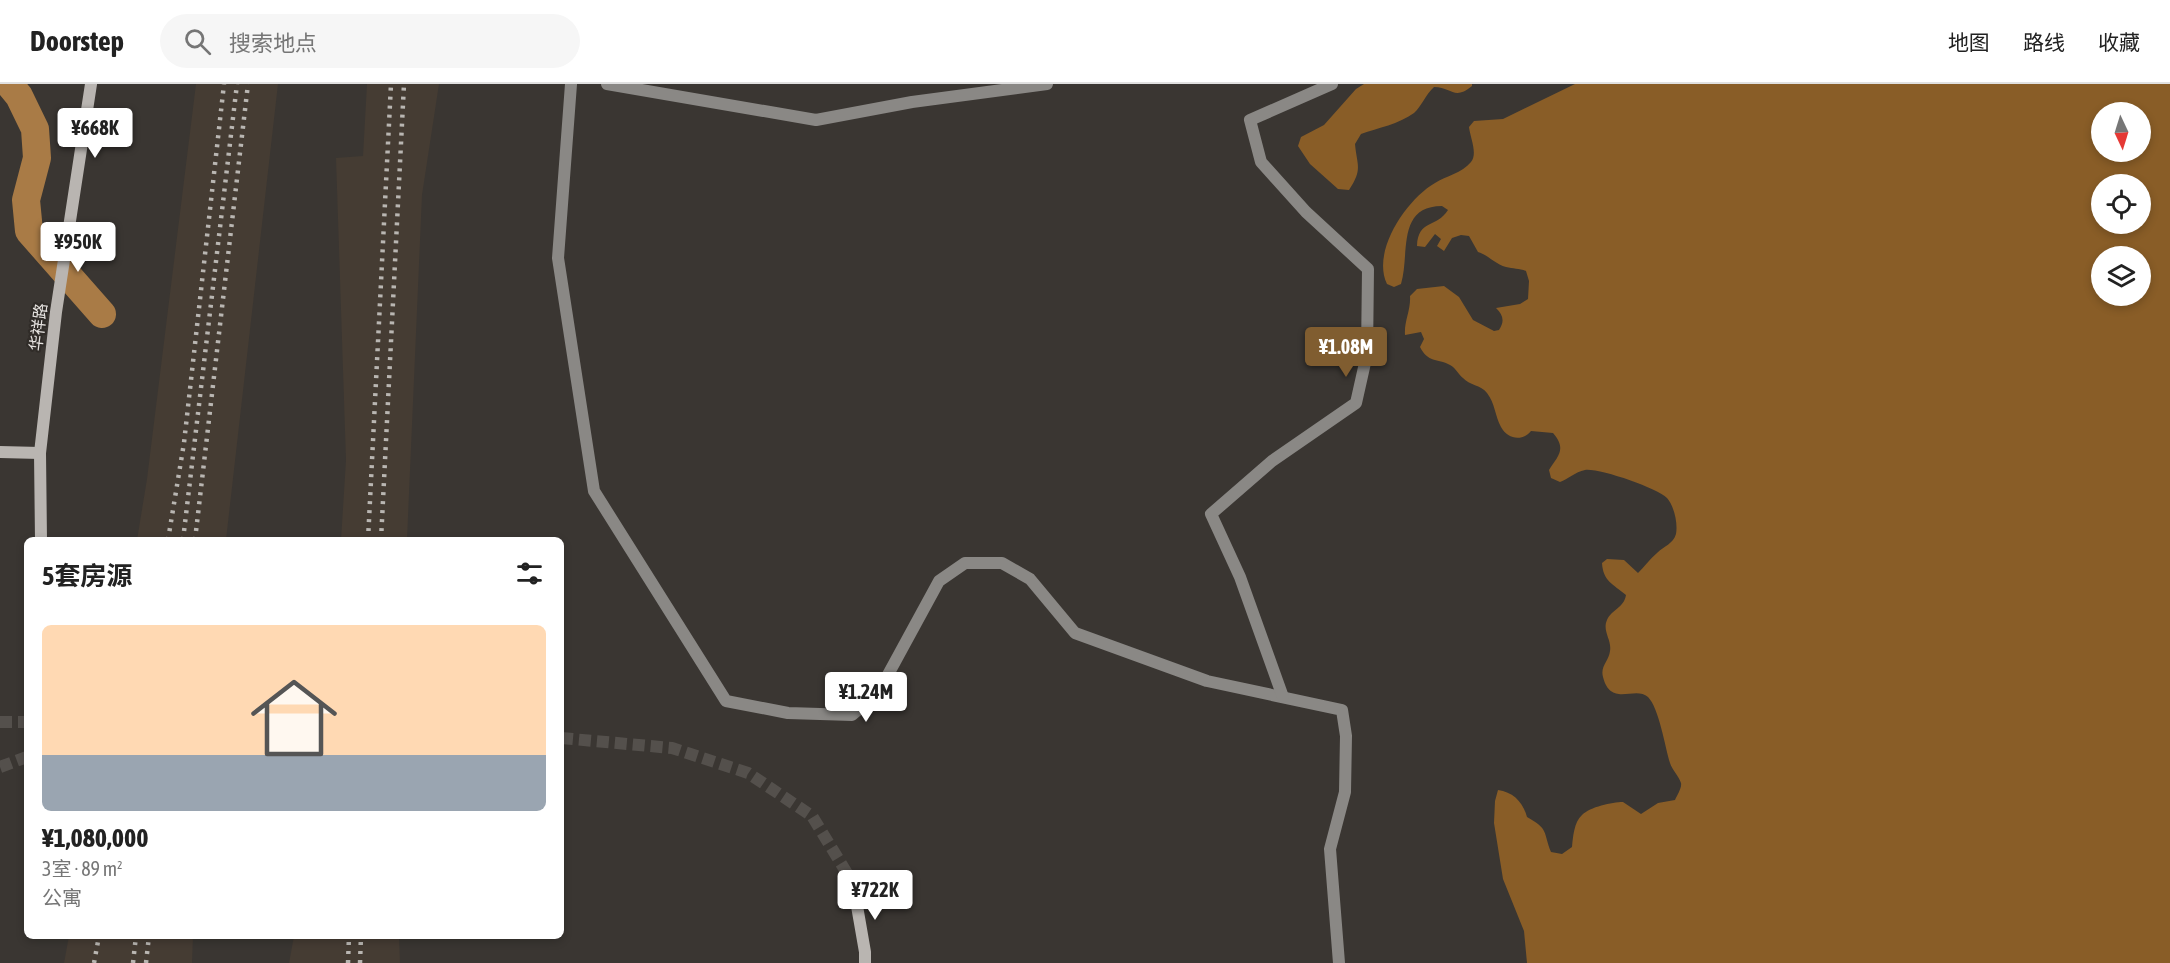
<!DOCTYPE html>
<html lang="zh">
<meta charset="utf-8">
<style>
:root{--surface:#fff;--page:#f6f6f6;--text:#222;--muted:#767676;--line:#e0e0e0;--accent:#805d30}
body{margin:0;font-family:"Asap Condensed","Noto Sans SC",sans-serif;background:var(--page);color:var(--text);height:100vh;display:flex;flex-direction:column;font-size:22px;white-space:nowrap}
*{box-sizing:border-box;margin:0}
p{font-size:20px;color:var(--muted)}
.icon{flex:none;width:33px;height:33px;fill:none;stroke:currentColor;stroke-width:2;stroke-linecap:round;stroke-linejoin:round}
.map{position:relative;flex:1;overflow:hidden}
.panel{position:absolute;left:24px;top:453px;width:540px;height:402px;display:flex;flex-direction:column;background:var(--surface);border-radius:9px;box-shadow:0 3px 9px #0003}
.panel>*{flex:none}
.needle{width:39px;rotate:176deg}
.buttons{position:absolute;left:2091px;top:18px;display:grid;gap:12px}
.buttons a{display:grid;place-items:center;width:60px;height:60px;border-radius:50%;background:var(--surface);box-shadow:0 3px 9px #0003;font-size:30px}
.price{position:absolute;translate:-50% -51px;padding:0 14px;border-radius:6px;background:#fff;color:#222;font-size:20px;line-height:39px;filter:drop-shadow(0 2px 3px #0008)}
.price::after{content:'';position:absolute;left:50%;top:36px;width:18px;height:14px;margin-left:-9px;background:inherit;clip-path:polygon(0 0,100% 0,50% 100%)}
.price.selected{background:var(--accent);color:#fff}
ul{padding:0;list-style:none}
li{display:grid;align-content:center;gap:12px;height:318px;padding:0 18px}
li span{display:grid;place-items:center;height:186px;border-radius:9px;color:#555}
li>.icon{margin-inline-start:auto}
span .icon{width:108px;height:108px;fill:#fffc;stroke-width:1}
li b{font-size:26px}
h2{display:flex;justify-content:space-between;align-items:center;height:72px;padding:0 18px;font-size:26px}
header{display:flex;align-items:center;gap:36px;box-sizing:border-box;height:84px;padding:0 30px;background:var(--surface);border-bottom:2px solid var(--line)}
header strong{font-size:28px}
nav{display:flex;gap:33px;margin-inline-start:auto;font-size:21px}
.search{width:420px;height:54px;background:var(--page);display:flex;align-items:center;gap:15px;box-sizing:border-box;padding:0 21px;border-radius:33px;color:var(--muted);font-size:22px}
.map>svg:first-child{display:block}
.built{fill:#453c33}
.forest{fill:#895d27;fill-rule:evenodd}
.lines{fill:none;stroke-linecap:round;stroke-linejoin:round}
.river{stroke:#a97b46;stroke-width:28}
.secondary-tunnel{stroke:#54504c;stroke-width:12;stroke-dasharray:12 6;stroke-linecap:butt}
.street{stroke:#8a8885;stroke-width:12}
.secondary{stroke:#b9b5b1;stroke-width:12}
.rail{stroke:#b9b6b2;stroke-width:4.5;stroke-dasharray:3 6;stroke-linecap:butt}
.labels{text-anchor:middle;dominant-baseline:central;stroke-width:4.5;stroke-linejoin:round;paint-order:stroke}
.street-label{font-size:16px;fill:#e6e3e0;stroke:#302c28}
</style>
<header>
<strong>Doorstep</strong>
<div class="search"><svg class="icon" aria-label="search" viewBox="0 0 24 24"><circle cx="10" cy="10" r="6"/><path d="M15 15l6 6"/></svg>搜索地点</div>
<nav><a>地图</a><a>路线</a><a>收藏</a></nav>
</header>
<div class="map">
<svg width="2170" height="879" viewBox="0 0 2170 879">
<rect width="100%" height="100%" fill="#3a3632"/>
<g class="built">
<polygon points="196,0 278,0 226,456 137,456 147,395"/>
<polygon points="367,0 439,0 422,111 407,456 341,456 346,376 336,74 363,72"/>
<polygon points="69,852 193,852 192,879 64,879"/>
<polygon points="294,852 399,852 400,879 289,879"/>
</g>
<g class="forest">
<path d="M 1364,0 L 1472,0 L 1472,2 C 1454,17 1452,3 1434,3 C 1425,11 1422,22 1414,29 C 1399,40 1378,44 1361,50 L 1355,60 C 1357,82 1363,85 1349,106 L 1338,105 L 1310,80 L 1298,62 L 1301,53 L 1324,41 L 1356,5 Z"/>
<path d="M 1575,0 L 2170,0 L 2170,879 L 1527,879 L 1524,847 L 1503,795 L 1494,739 L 1495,717 L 1498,706 C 1513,708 1523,718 1527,733 C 1549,745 1543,748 1551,768 L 1562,770 L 1572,763 C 1573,753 1574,738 1582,731 C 1590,723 1612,718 1623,718 L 1641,730 L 1658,719 L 1675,716 C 1677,711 1682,704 1681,699 C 1679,692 1672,686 1670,679 C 1665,663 1659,624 1648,613 C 1635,601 1611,624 1603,593 C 1600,582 1609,577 1610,567 C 1612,556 1602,547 1607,536 C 1612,525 1624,524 1626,511 C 1613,500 1603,497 1602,479 L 1607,475 L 1624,476 L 1638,489 C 1644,483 1650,475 1657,469 C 1664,462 1673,460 1676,450 C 1678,439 1674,422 1667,414 C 1657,404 1599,384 1585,386 C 1575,388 1568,395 1560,398 L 1551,394 L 1549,386 C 1558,372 1567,365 1553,349 L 1531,347 C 1523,357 1508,356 1501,343 C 1495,332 1495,319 1487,309 C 1481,301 1469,301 1463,294 C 1458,290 1456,284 1450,281 C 1437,274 1428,279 1420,263 L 1424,255 L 1421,248 L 1405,251 C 1404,237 1411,226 1410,212 L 1417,205 L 1444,202 L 1459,213 L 1473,236 L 1494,247 L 1499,246 C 1505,237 1503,231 1496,224 L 1520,220 L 1528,215 L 1529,197 L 1526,187 C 1519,184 1513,185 1506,183 C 1495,180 1488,171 1478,168 L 1469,152 L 1461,151 L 1452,154 L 1444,167 L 1437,162 L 1441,155 L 1435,150 L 1425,163 L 1417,162 C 1418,135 1437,144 1448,126 L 1442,122 C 1396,122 1410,171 1401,200 L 1394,203 L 1387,200 C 1371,167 1407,115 1435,99 C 1446,92 1462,89 1471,78 C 1478,70 1470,53 1469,43 L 1474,37 L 1503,35 ZM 2102,28 L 2140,28 L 2140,68 L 2102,68 ZM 2102,100 L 2140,100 L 2140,140 L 2102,140 ZM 2102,172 L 2140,172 L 2140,212 L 2102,212 Z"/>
</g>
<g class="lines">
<polyline class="river" points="9,0 19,12 35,45 37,74 26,116 29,147 102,230"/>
<g class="secondary-tunnel">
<polyline points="0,638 27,638"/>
<polyline points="561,654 672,664 748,689 812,732 853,799"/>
<polyline points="0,683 27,673"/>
</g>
<g class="street">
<polyline points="571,0 558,174 594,407 726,617 788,629 852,631 878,609 939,497 965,479 1002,479 1030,495 1075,549 1207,597 1342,626 1346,652 1345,708 1330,765 1339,879"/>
<polyline points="607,0 816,36 912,18 1047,0"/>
<polyline points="1283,613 1240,493 1211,430 1272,377 1356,319 1367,270 1368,185 1306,128 1261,78 1250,36 1332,0"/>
</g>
<g class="secondary">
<polyline points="0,368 40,369"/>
<polyline points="41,456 40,369 56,228 91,0"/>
<polyline points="853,799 865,868 865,879"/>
</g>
<g class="rail">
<polyline points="168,456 184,359 224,0"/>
<polyline points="183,456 237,0"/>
<polyline points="195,456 248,0"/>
<polyline points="368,456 391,0"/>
<polyline points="381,456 404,0"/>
<polyline points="94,879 99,852"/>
<polyline points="133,879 136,852"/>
<polyline points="146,879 149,852"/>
<polyline points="348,879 349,852"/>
<polyline points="360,879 361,852"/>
</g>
</g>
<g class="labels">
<g class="street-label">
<text transform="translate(38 243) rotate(-83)">华祥路</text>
</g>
</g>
</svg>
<div class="buttons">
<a><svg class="needle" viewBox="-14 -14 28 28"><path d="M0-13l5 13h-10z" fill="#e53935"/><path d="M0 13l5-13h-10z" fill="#767676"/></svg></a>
<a><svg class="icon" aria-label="locate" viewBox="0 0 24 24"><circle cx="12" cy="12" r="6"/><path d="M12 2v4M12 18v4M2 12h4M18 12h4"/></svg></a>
<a><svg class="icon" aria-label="layers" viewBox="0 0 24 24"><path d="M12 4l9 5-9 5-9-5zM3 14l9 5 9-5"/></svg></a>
</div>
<b class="price" style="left:95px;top:75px">¥668K</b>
<b class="price" style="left:78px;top:189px">¥950K</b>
<b class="price selected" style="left:1346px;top:294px">¥1.08M</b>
<b class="price" style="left:866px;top:639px">¥1.24M</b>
<b class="price" style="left:875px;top:837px">¥722K</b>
<section class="panel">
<h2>5套房源<svg class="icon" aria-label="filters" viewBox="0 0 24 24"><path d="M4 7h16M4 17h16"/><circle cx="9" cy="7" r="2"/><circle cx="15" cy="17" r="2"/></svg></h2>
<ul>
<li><span style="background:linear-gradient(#ffd9b3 70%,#9aa5b1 0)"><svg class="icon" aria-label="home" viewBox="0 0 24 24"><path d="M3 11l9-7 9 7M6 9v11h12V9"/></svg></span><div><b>¥1,080,000</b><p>3室 · 89 m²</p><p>公寓</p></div></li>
</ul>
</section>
</div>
